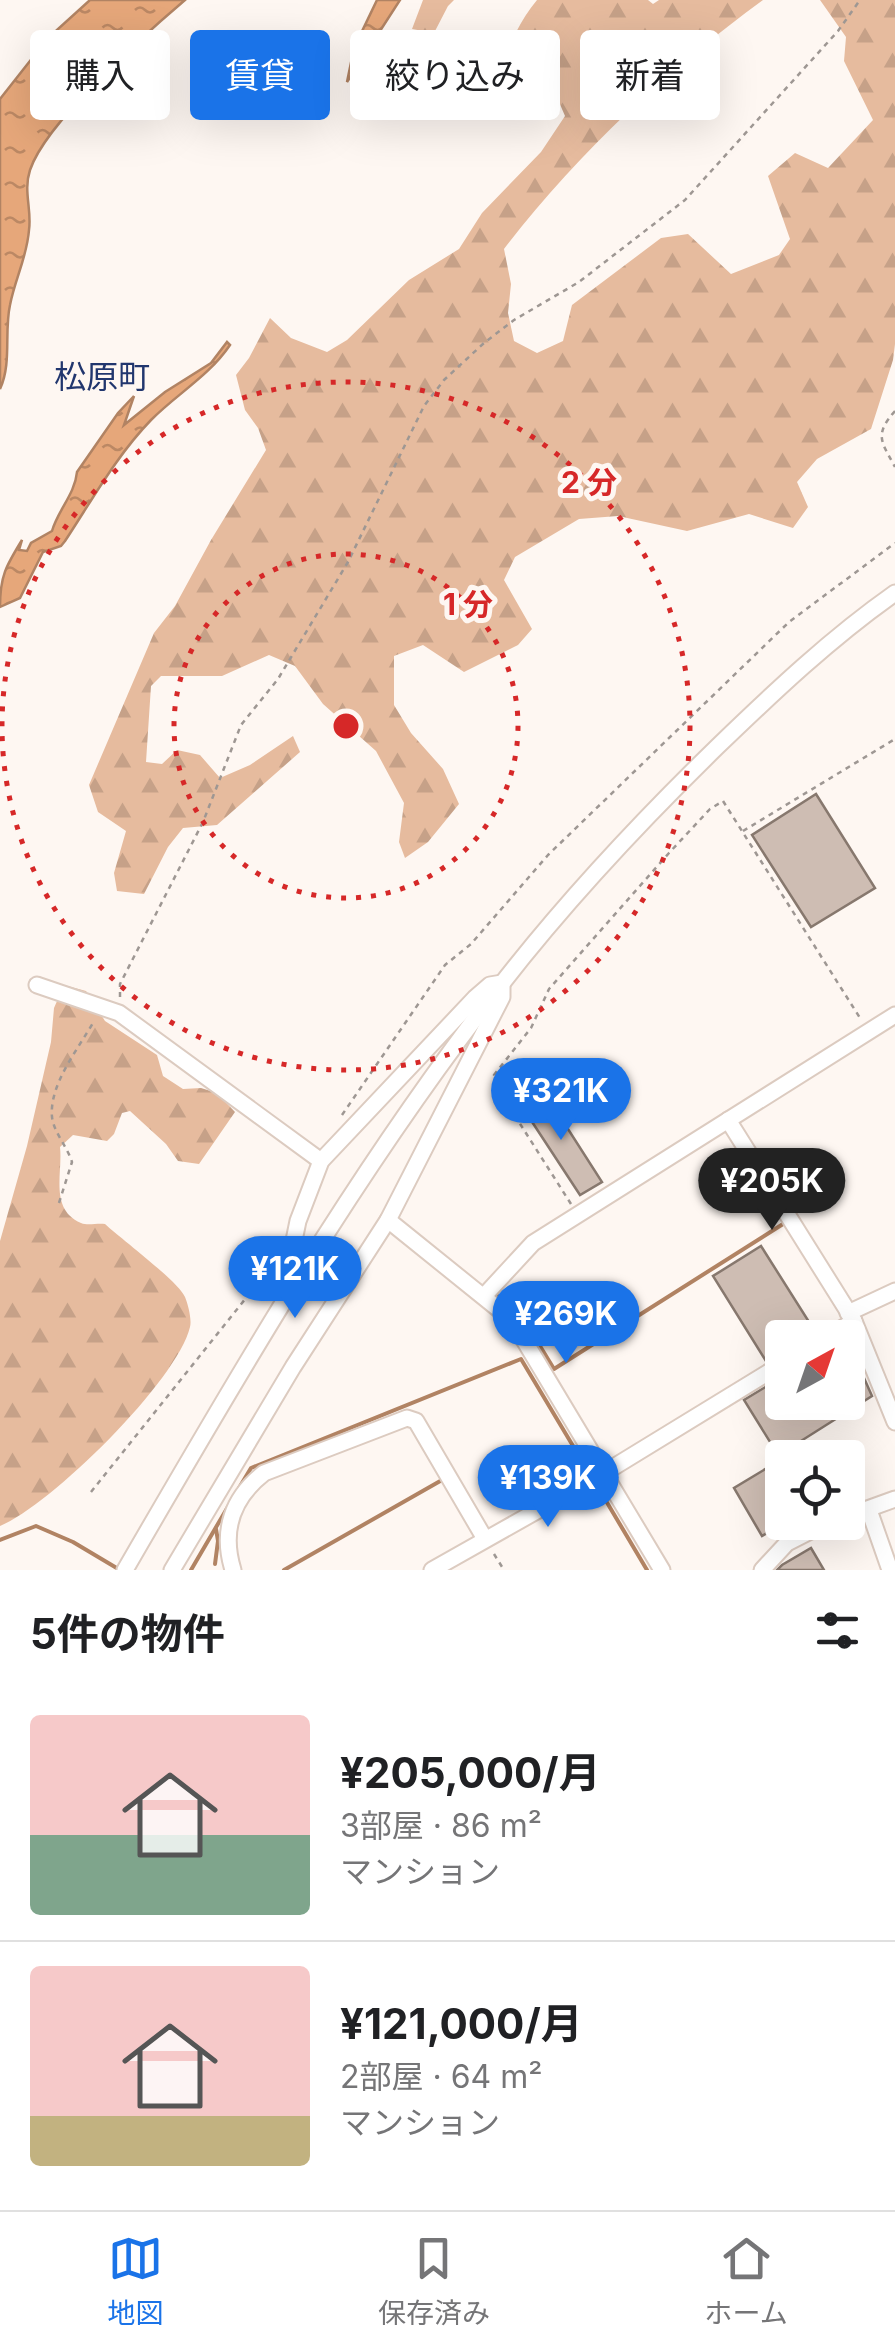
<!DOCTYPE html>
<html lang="ja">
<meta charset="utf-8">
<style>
:root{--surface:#fff;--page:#f2f2f2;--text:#202124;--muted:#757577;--line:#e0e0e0;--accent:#1a73e8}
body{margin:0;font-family:Inter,"Noto Sans JP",sans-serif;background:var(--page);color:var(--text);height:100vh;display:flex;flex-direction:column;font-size:38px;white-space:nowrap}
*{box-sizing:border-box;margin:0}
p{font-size:32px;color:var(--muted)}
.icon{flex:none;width:55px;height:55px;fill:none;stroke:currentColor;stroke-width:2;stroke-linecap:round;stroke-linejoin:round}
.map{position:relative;height:1570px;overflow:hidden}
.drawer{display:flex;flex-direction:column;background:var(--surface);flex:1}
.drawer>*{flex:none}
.top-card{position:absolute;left:30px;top:30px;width:835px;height:90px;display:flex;gap:20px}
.needle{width:65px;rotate:40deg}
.fabs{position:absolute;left:765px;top:1320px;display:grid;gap:20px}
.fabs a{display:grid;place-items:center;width:100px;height:100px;border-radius:10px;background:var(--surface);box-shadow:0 10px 40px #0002;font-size:50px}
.price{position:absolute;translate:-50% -85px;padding:0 22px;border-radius:35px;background:var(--accent);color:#fff;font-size:32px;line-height:65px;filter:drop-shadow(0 2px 5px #0008)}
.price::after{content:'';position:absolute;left:50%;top:60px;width:30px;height:22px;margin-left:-15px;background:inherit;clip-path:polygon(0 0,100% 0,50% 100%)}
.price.active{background:#222;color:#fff}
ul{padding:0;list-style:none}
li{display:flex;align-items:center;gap:30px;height:250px;padding:0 30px}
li+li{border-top:2px solid var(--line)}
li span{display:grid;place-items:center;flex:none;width:280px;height:200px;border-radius:10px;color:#555}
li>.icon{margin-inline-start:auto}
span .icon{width:120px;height:120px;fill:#fffc;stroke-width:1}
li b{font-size:42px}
h2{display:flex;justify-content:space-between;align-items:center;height:120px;padding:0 30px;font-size:42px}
.pill{padding:0 35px;border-radius:10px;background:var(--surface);box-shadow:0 10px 40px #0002;font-size:35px;line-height:90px}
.pill.active{background:var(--accent);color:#fff}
.menu{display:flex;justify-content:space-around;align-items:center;height:140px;border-top:2px solid var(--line);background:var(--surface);font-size:28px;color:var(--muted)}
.menu a{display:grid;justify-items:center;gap:5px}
.menu .active{color:var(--accent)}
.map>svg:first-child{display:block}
.forest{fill:url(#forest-firs)}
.water{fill:url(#water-ripples);stroke:#b18363;stroke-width:2.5}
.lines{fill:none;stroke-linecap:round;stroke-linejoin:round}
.stream{stroke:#b18363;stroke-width:4}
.building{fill:#cebdb3;stroke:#87786e;stroke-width:2.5}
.street-casing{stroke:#dccbc0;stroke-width:19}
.path{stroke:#9e9793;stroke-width:2.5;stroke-dasharray:5 5;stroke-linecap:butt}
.street{stroke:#fff;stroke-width:15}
.ring{fill:none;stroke:#d62828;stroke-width:5;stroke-dasharray:5 10}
.labels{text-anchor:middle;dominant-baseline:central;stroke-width:10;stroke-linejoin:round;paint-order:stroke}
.quarter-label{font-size:32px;fill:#21366e;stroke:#fef7f2}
.centre{fill:#d62828;stroke:#fef7f2;stroke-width:5}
.ring-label{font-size:30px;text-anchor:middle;font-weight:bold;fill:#d62828;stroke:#fef7f2;stroke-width:10;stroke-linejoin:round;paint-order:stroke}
</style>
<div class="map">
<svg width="895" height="1570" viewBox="0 0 895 1570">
<defs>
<pattern id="forest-firs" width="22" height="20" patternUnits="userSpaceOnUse" patternTransform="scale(2.5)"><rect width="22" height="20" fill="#e6bb9e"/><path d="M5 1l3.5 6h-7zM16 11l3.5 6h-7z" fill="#c6a188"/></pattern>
<pattern id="water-ripples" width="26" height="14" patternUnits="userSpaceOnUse" patternTransform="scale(2.5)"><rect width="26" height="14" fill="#e6a77a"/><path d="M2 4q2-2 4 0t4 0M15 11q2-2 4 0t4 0" fill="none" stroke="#bb8864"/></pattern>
</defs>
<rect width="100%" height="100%" fill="#fef7f2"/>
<g class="forest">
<polygon points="423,0 454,0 448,6 434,33 412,29"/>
<path d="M 537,0 L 648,0 L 653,4 L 659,0 L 763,0 C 667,70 577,154 504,249 L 511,284 L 508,313 L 514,341 L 537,353 L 563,341 L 572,305 L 661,238 L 688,234 L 731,274 L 779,255 L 790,239 L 768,176 L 795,153 L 828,168 L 873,120 L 844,61 L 846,37 L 820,0 L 895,0 L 895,344 L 893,360 L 871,429 L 817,459 L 797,482 L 808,507 L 793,528 L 749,514 L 687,531 L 618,516 L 579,519 L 515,557 L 504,580 L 532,629 L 518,645 L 464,672 L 423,645 L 394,656 L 394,705 L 411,733 L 443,769 L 459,804 L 428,842 L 405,858 L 399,842 L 404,803 L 376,751 L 323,704 L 295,666 L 269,655 L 222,676 L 161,676 L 151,686 L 146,762 L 162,764 L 177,750 L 200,755 L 220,778 L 250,765 L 293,736 L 300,752 L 217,825 L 183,828 L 168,847 L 144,894 L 117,891 L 114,873 L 126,831 L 98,812 L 89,785 L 154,633 L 175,606 L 211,540 L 266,450 L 258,428 L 245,410 L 236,375 L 249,358 L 270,318 L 291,338 L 327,352 L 347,340 L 409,280 L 459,249 L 482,213 L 541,152 L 565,116 L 556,95 L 533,90 L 505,100 C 506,56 509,35 537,0 Z"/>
<path d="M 64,985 L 86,991 L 105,1021 L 157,1055 L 163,1076 L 183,1089 L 201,1088 L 217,1093 L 235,1112 L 199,1164 L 178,1161 L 166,1144 L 130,1111 L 122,1113 L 114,1134 L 107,1141 L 73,1135 L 60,1147 C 63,1173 49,1209 81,1223 C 88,1226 96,1223 105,1224 C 120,1238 179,1282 185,1297 C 188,1304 192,1320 190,1327 C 177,1381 51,1505 0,1526 L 0,1241 L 27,1146 L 51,1042 L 54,1008 Z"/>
</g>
<g class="water">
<path d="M 90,0 L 185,0 C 145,34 46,122 30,170 C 23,191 32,210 29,230 C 27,257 15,279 10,305 C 4,332 12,363 0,389 L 0,99 L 48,38 Z"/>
<polygon points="377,0 400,0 347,82 354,48"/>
<path d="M 227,342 L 230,345 C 209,376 178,393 151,420 C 117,455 92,500 65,541 L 61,546 L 43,552 L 20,598 L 0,607 C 0,576 6,566 22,540 L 19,550 L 27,551 L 31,543 L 52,531 C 58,510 75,494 77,472 L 118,413 L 134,396 L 124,425 L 165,392 L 211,363 Z"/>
</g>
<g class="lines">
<g class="stream">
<polyline points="495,1294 521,1315 554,1369 783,1224"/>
<polyline points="596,1484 647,1570"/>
<polyline points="239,1488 251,1468 521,1359 591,1476"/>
<polyline points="0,1540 36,1526 73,1542 120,1570"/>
<polyline points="215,1564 218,1541 216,1529"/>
<polyline points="191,1570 229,1505"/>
<polyline points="284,1570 442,1480"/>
</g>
</g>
<g class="building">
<polygon points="816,794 875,888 811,927 752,835"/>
<polygon points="543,1090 602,1182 580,1195 521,1105"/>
<polygon points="761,1246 816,1333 815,1338 782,1338 782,1353 766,1361 713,1276"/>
<polygon points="848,1342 872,1396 793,1446 801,1458 780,1458 744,1400 782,1377 782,1402 848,1402"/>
<polygon points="782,1459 782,1524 762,1536 734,1488"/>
<polygon points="811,1548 824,1570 777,1570 782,1565"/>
</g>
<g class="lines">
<g class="street-casing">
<g id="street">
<polyline points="37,985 119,1013 321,1161"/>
<polyline points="728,1120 854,1321 895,1422"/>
<polyline points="388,1220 512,1320 662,1570"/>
<polyline points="484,1296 533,1243 895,1015"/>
<polyline points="848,1313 895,1291"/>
<polyline points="826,1338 854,1321"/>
<polyline points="869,1510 890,1570"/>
<polyline points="848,1516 895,1499"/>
<path d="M 125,1570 C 240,1371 358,1168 500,986 C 566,901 641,821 718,746 C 774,692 831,638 895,593"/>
<polyline points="172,1570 293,1367 388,1220 502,997 502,983 490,985 475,998 321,1161 298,1221 290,1260 300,1280"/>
<path d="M 233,1570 C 221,1531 232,1498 264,1473 L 407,1418 L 416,1421 L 485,1539"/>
<polyline points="432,1570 604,1473 782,1364"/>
<polyline points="762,1570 787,1543 828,1522"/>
</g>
</g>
<g class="path">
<path d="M 895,411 C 874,435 881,441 895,467"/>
<polyline points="743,831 895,739"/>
<polyline points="120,997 120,984 203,822 241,725 278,679 348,562 424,406 444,380 484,343 514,320 579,282 685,200 838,31 860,0"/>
<polyline points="342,1115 445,965 471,944 548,855 789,622 895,543"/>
<path d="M 59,1203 L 72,1162 C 67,1146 54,1133 52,1117 C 49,1084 79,1048 94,1021"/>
<polyline points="571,1204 510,1108 494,1075 531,1028 549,989 669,853 710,809 723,801 860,1018"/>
<polyline points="91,1492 262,1278 278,1267"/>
<polyline points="494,1554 504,1570"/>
</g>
<use href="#street" class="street"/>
</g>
<g class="ring">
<circle cx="346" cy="726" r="172"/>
<circle cx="346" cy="726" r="344"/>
</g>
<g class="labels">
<g class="quarter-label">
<text x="102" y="376">松原町</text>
</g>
</g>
<circle cx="346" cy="726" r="15" class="centre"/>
<g class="ring-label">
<text x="589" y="493">2 分</text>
<text x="468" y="615">1 分</text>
</g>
</svg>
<div class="fabs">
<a><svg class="needle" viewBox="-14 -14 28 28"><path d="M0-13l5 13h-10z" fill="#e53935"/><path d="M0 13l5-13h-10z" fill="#757577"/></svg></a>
<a><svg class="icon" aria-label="locate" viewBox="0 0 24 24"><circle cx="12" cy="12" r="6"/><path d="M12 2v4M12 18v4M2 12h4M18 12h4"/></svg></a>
</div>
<b class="price" style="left:561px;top:1143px">¥321K</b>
<b class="price active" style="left:772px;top:1233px">¥205K</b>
<b class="price" style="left:295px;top:1321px">¥121K</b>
<b class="price" style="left:566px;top:1366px">¥269K</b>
<b class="price" style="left:548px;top:1530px">¥139K</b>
<div class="top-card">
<a class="pill">購入</a>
<a class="pill active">賃貸</a>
<a class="pill">絞り込み</a>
<a class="pill">新着</a>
</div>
</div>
<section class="drawer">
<h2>5件の物件<svg class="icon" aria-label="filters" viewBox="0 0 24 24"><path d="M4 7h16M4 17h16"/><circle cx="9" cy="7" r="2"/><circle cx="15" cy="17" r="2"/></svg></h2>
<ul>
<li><span style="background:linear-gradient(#f6c9c9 60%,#7fa58c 0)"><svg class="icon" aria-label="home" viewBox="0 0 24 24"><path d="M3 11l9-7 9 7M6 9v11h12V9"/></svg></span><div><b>¥205,000/月</b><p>3部屋 · 86 m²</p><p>マンション</p></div></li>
<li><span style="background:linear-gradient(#f6c9c9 75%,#c2b280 0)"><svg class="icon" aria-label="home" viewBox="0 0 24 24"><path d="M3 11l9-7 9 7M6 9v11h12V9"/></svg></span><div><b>¥121,000/月</b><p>2部屋 · 64 m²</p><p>マンション</p></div></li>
</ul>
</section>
<nav class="menu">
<a class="active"><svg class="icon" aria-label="map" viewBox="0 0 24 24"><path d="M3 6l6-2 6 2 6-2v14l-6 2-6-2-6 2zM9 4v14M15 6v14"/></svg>地図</a>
<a><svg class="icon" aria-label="saved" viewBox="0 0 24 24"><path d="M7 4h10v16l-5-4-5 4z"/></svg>保存済み</a>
<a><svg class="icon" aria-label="home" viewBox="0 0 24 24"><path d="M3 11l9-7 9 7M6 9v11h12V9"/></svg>ホーム</a>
</nav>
